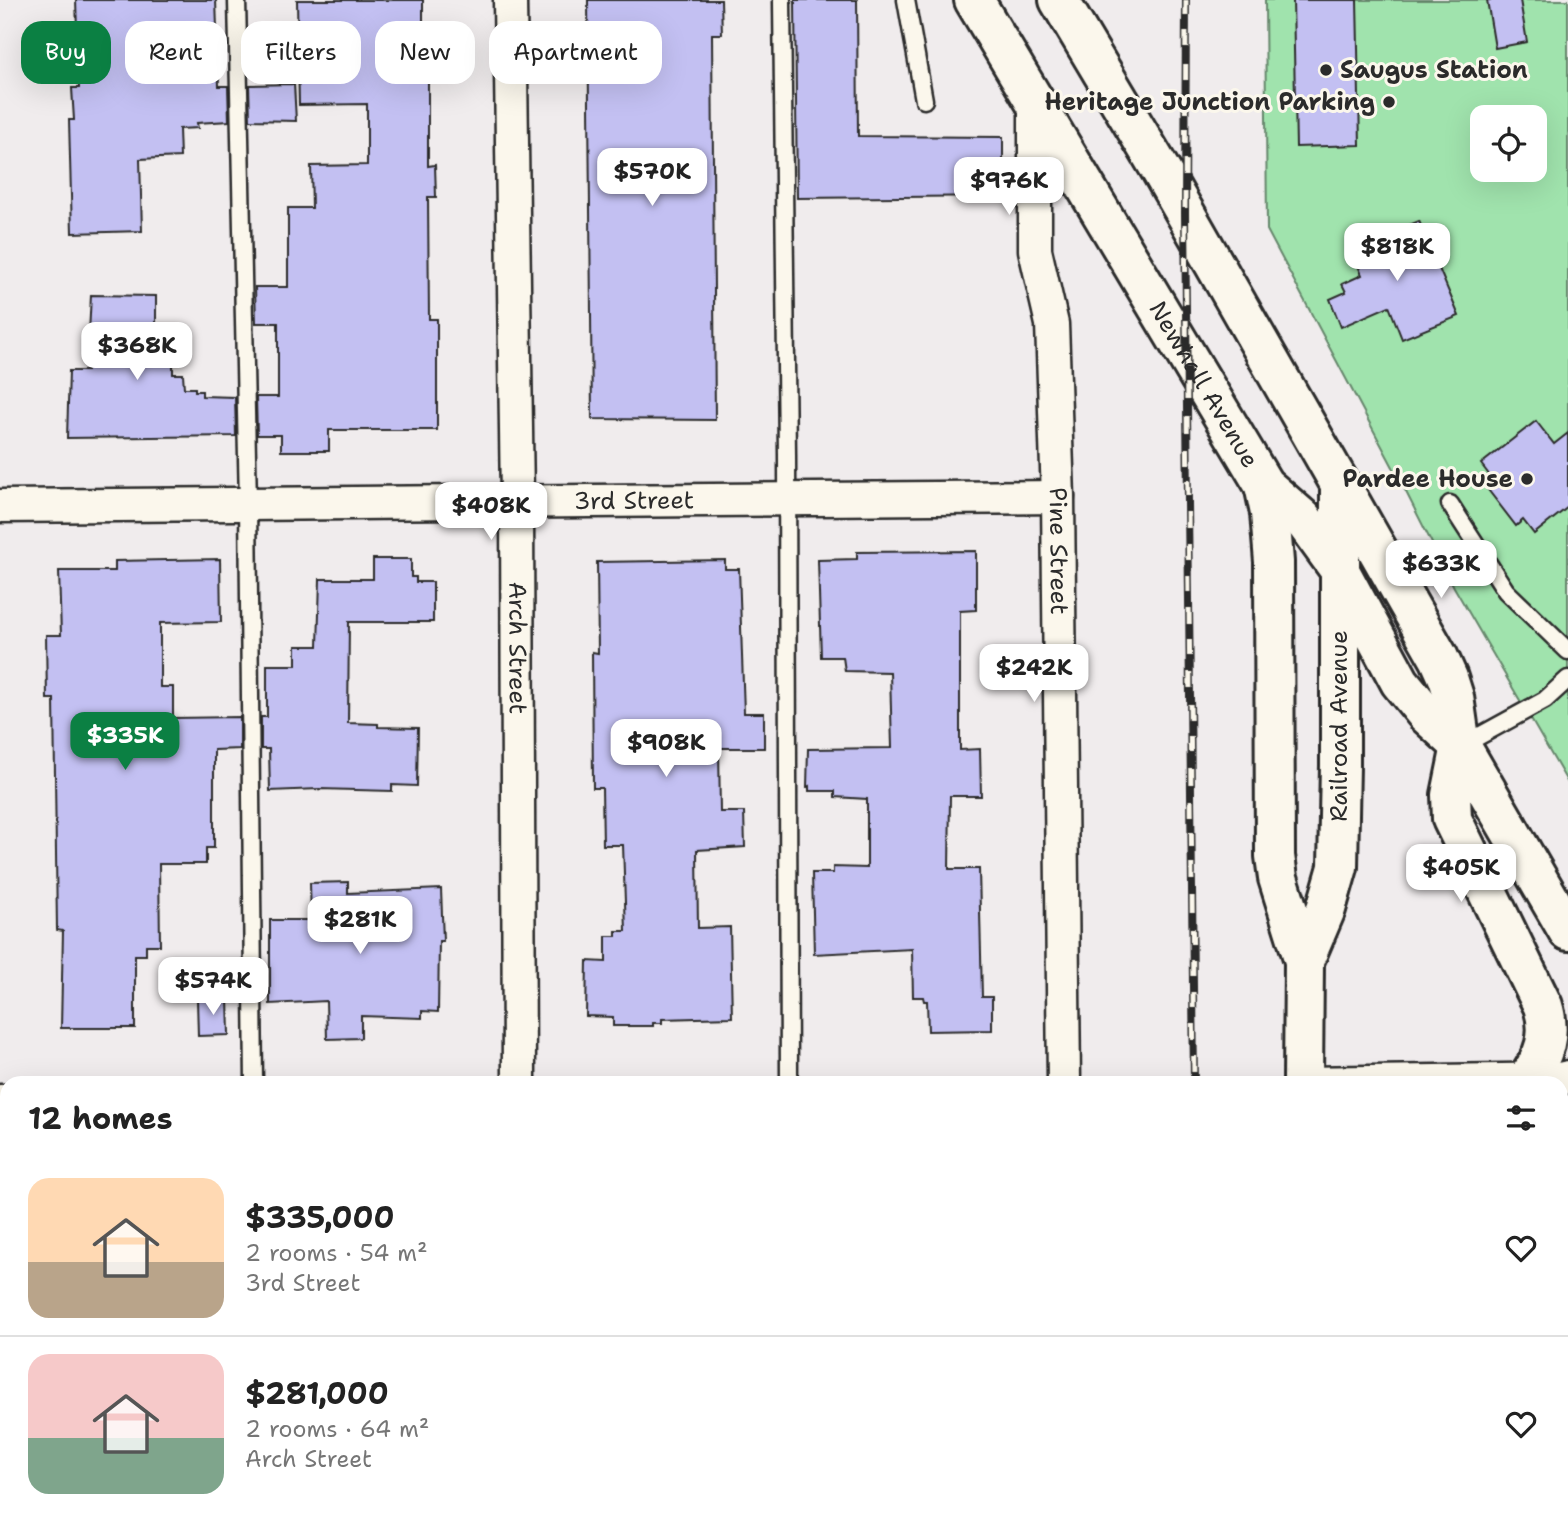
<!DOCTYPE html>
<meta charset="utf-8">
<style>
:root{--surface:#fff;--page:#f2f2f2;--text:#222;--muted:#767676;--line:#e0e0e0;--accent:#0b8043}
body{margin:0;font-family:"Shantell Sans",sans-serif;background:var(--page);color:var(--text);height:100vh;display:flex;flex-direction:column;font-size:26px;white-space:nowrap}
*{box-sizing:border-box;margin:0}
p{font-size:23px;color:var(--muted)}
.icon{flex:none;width:38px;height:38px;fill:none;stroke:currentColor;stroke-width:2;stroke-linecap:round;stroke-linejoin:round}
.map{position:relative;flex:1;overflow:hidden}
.sheet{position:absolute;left:0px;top:1076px;width:1568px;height:450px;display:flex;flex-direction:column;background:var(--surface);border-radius:21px 21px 0 0;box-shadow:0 7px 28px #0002}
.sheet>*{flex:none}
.hud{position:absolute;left:21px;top:21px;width:700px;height:63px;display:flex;gap:14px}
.controls{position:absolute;left:1470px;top:105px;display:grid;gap:14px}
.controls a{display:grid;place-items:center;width:77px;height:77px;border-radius:14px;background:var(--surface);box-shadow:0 7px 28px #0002;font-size:35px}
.price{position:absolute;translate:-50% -60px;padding:0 16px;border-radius:14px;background:#fff;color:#222;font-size:23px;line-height:46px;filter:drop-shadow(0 2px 4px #0008)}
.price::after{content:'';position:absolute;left:50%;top:42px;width:21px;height:16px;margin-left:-10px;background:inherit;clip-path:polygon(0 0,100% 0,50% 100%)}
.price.active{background:var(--accent);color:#fff}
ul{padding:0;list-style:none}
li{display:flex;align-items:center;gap:21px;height:175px;padding:0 28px}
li+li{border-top:2px solid var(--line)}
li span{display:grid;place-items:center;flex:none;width:196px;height:140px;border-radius:21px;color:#555}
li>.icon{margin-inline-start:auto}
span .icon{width:84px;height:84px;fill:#fffc;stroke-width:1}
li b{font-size:30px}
h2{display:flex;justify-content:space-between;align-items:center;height:84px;padding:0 28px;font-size:30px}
.pill{padding:0 24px;border-radius:21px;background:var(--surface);box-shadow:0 7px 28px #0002;font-size:24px;line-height:63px}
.pill.active{background:var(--accent);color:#fff}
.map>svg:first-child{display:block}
.green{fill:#a0e3ad;stroke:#66876c;stroke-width:2;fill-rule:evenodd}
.building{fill:#c3c0f2;stroke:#2b2b2b;stroke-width:2}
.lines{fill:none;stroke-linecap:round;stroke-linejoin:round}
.service-casing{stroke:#2b2b2b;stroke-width:21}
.minor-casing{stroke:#2b2b2b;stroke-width:37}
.tertiary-casing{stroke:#2b2b2b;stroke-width:44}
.primary-casing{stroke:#2b2b2b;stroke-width:44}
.service{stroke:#fbf7ec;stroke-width:16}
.minor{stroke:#fbf7ec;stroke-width:32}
.tertiary{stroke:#fbf7ec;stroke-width:38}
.primary{stroke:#fbf7ec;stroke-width:38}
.rail-casing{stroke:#2b2b2b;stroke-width:8}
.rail{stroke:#fbf7ec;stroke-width:5;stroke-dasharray:16;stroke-linecap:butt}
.poi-dot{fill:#2b2b2b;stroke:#fbf7ec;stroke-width:2.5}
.labels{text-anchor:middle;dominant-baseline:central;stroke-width:6;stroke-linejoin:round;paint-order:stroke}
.poi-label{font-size:24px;font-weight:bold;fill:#2b2b2b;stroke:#fbf7ec;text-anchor:end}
.street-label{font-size:24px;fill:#2b2b2b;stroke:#fbf7ec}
</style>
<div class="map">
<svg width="1568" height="1525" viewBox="0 0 1568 1525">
<rect width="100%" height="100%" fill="#f0eced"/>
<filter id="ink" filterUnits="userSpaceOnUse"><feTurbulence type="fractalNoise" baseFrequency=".0143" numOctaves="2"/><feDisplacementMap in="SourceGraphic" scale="14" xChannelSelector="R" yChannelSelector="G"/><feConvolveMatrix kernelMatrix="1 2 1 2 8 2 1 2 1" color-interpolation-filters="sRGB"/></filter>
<g filter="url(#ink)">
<path class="green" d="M 1265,0 L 1568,0 L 1568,783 L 1454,587 L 1402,484 L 1267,230 ZM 1482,117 L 1535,117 L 1535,170 L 1482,170 Z"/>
<g class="building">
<polygon points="76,0 216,0 219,86 228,86 229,121 197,123 198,128 179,129 180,157 140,159 142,231 72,233 69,120 74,120 72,88 79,88"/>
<polygon points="297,0 423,0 423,64 428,64 428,166 435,165 436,197 428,197 429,319 437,319 437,430 329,430 329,451 281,451 281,435 257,435 256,397 278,397 278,323 256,323 255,287 288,287 288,208 312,208 311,166 367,165 367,104 299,105"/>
<polygon points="588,0 721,0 722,34 712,34 715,420 592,419"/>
<polygon points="795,0 857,0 858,136 1003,137 1003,196 797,198"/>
<polygon points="1293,0 1357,0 1360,145 1296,147"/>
<polygon points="1487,0 1520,0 1527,42 1495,48"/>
<polygon points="294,84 296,121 250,120 249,85"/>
<polygon points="1419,221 1459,316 1402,339 1389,306 1341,327 1330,299 1346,292 1342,284 1362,275 1351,249"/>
<polygon points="91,295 156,296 156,354 173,356 173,374 183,374 184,388 195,388 195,391 202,391 202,396 235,397 236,436 67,438 69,371 87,371"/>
<polygon points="1536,421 1554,444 1568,433 1568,507 1534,534 1523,520 1516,526 1482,482 1490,476 1481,464"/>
<polygon points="976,551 976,610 960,611 960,750 980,749 981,796 950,796 949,869 979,869 982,997 992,997 992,1030 928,1031 927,1001 924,1001 923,997 913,997 912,949 814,954 812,873 833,873 833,867 867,868 867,799 835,797 835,791 809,791 809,786 807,787 808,749 892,748 890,672 845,671 843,657 821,657 818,560 857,559 857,552"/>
<polygon points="220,559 221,622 160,623 160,687 173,687 173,718 240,717 240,749 214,750 214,848 206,848 206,864 159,864 160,945 146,945 146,955 135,955 135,1028 61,1028 63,931 57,930 54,699 47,699 46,635 61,635 59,571 115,571 115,561"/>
<polygon points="373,559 411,559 411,577 416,577 416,582 433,582 433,622 349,622 348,723 378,724 378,727 418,728 417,786 392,785 392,791 319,789 270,791 269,749 261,749 261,717 267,717 267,665 296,665 296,646 318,646 320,579 373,579"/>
<polygon points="725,560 725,569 739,569 744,713 764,713 764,748 719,748 720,812 744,812 745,847 697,850 698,928 730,927 732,1017 662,1019 662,1023 653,1023 653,1026 613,1026 613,1017 586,1016 587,961 606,962 606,936 616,936 616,931 626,931 623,845 603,845 602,788 593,788 592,652 598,653 597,562"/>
<polygon points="348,882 348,893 441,889 443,941 439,941 438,1012 422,1011 422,1018 361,1016 361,1038 327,1039 326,1001 270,1004 270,920 311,920 310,883"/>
<polygon points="228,998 229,1035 198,1036 197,999"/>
</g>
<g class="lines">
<g class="service-casing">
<g id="service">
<polyline points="237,0 248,503 254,1083"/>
<polyline points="782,0 787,455 789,1083"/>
<polyline points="906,0 924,100"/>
<polyline points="1450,504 1506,591 1568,651"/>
<polyline points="1461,746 1545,700 1568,679"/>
<polyline points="797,1519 797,1525"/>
<polyline points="249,1525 249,1519"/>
</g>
</g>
<g class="minor-casing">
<g id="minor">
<path id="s1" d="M 510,0 L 517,500 L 519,1083"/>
<path id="s2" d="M 1035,103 L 1035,250 L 1052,324 L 1058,497 L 1064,1083"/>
<path id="s3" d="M 0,506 L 1058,497"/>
<polyline points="1303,1083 1559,1079 1568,1077"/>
<polyline points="0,1101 7,1101"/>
<polyline points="523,1519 523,1525"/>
<polyline points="1069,1519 1069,1525"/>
</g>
</g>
<g class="tertiary-casing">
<g id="tertiary">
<path d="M 1340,484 L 1439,658 L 1448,678 L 1454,697 L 1461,746 L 1451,795 L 1452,819 L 1543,1006 C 1552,1035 1544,1056 1527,1080"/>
<polyline points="1339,569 1400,682 1426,714 1461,746 1568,931"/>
</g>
</g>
<g class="primary-casing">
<g id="primary">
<path id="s4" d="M 974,0 L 1264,485 L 1302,518 L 1339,569"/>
<polyline points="1059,0 1160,169 1340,484 1340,765 1338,867 1326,909 1304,961"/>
<polyline points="1264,485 1270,513 1274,562 1275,856 1278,878 1304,961 1303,1083"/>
<polyline points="1307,1519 1307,1525"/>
</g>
</g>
<use href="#service" class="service"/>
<use href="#minor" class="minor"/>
<use href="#tertiary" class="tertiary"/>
<use href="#primary" class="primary"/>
<g class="rail-casing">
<g id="rail">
<polyline points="1186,0 1185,213 1194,1083"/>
<polyline points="1198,1519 1198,1525"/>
</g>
</g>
<use href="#rail" class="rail"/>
</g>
</g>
<g class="poi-dot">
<circle cx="1326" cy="70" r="7"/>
<circle cx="1389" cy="102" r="7"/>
<circle cx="1527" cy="479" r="7"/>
</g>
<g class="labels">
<g class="poi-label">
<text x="1340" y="70" text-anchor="start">Saugus Station</text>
<text x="1375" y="102">Heritage Junction Parking</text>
<text x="1513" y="479">Pardee House</text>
</g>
<g class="street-label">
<text stroke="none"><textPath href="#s4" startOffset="448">Newhall Avenue</textPath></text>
<text stroke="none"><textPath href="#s3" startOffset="634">3rd Street</textPath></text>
<text stroke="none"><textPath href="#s2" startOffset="450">Pine Street</textPath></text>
<text stroke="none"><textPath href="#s1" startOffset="648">Arch Street</textPath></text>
<text transform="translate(1339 726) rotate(-90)">Railroad Avenue</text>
</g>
</g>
</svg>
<div class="controls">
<a><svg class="icon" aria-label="locate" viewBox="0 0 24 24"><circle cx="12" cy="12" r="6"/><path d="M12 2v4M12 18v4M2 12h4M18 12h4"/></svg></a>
</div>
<b class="price" style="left:652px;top:208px">$570K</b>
<b class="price" style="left:1009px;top:217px">$976K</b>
<b class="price" style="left:1397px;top:283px">$818K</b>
<b class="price" style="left:137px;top:382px">$368K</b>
<b class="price" style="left:491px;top:542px">$408K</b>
<b class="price" style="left:1441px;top:600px">$633K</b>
<b class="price" style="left:1034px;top:704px">$242K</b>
<b class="price active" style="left:125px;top:772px">$335K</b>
<b class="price" style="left:666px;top:779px">$908K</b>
<b class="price" style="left:1461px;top:904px">$405K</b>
<b class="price" style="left:360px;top:956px">$281K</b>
<b class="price" style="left:213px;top:1017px">$574K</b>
<div class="hud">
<a class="pill active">Buy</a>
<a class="pill">Rent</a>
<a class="pill">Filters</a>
<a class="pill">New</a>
<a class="pill">Apartment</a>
</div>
<section class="sheet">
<h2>12 homes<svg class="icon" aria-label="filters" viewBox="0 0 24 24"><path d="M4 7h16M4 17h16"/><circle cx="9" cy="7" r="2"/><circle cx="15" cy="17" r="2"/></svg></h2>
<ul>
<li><span style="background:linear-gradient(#ffd9b3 60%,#b9a48a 0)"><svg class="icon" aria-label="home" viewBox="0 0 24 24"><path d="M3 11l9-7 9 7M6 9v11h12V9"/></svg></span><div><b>$335,000</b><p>2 rooms · 54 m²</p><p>3rd Street</p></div><svg class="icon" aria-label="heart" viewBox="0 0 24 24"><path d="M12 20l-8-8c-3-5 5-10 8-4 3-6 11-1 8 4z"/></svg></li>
<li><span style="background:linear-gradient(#f6c9c9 60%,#7fa58c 0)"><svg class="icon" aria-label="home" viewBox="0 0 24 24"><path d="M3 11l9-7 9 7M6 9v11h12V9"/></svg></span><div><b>$281,000</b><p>2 rooms · 64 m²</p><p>Arch Street</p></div><svg class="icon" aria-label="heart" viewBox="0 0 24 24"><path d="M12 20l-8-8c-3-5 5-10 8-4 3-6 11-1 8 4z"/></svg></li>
</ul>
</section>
</div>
